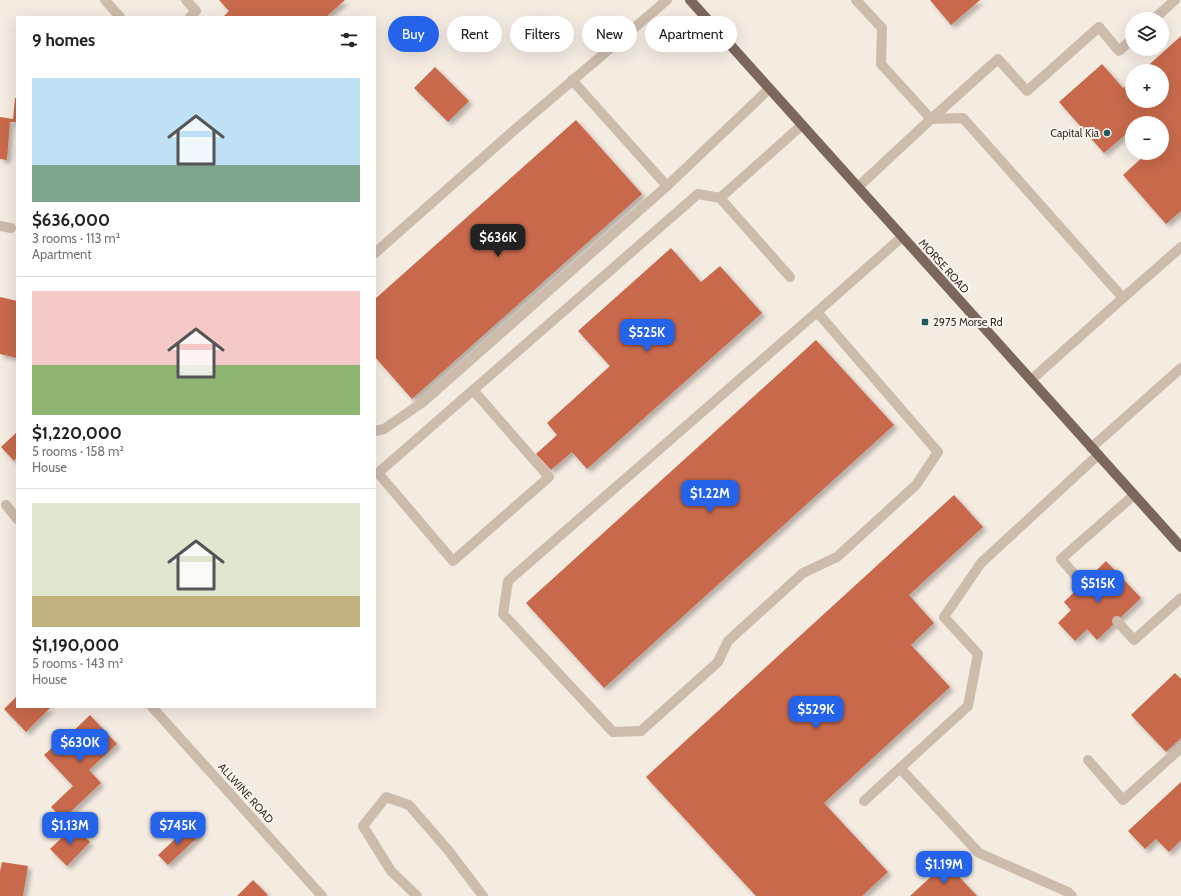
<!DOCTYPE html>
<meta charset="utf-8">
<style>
:root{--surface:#fff;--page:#f6f6f6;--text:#222;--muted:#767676;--line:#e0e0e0;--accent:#2563eb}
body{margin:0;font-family:Cabin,sans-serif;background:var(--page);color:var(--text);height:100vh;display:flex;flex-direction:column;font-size:15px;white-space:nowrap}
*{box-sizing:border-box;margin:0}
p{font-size:13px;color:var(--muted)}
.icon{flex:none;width:22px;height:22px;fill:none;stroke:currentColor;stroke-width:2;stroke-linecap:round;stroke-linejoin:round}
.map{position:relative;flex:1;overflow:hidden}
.drawer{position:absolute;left:16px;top:16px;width:360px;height:692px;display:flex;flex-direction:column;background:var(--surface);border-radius:0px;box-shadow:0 4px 16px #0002}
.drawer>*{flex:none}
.hud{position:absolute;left:388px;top:16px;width:380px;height:36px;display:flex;gap:8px}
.tools{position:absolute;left:1125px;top:12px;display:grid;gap:8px}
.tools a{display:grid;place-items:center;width:44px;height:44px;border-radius:50%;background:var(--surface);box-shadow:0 4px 16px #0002;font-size:20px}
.price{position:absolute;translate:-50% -34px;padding:0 9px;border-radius:8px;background:var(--accent);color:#fff;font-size:13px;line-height:26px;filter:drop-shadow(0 1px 2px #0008)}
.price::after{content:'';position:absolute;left:50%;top:24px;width:12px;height:9px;margin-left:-6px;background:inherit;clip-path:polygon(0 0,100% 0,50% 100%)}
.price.current{background:#222;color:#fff}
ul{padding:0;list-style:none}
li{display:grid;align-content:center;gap:8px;height:212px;padding:0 16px}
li+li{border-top:1px solid var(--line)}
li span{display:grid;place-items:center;height:124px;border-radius:0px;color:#555}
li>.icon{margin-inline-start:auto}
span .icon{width:72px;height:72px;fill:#fffc;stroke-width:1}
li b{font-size:17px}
h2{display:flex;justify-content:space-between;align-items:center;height:48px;padding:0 16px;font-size:17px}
.chip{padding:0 14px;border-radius:18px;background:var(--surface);box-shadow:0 4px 16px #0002;font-size:14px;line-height:36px}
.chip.current{background:var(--accent);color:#fff}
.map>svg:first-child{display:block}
.building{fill:#c8694b;filter:url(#shadow)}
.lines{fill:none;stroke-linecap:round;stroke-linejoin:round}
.service{stroke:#cdbbac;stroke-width:10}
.minor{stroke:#cdbbac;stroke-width:10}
.primary{stroke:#7d675c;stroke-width:10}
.poi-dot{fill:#1f5a5e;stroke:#fbf5ee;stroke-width:1.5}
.labels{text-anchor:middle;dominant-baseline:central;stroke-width:4;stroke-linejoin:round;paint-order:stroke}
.poi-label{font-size:11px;fill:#3b302b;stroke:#fbf5ee;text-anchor:end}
.street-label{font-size:11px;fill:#3b302b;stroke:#fbf5ee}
</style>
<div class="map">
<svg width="1181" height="896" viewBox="0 0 1181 896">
<defs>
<filter id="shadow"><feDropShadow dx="3.5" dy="3.5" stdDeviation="2" flood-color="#0004"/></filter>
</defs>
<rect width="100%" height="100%" fill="#f4ebe1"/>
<g class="building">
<polygon points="219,0 345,0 326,17 223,17 229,11"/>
<polygon points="930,0 980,0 951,25"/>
<polygon points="1181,36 1181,211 1166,224 1123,175 1147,153 1162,153 1162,140 1163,139 1162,137 1162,123 1150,123 1145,117 1138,123 1132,123 1132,129 1104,153 1059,102 1102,64 1123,88 1132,80 1132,101 1162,101 1162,71 1142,71"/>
<polygon points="435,67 469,101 448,122 414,88"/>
<polygon points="15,98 17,98 17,122 10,122 7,160 0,159 0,117 13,119"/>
<polygon points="576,120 642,194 412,399 375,357 375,299"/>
<polygon points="671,248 701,282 720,266 762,313 587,469 572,452 551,470 536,454 557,435 547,423 610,366 578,331"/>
<polygon points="0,297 17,301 17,358 0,354"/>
<polygon points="816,340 894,425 604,688 526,603"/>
<polygon points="17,432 17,457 14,461 1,447"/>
<polygon points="954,495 983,527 909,595 934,623 911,645 950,687 824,803 888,872 862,896 756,896 646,777"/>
<polygon points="1106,561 1141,598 1097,640 1087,629 1075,641 1058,623 1071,610 1064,602"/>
<polygon points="1175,673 1181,679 1181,738 1166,752 1131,715"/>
<polygon points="17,696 17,707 51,707 26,732 4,709"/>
<polygon points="90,715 117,744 89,770 101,783 63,819 51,807 73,786 44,755 55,745 63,753 72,744 66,738"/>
<polygon points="1181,782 1181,840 1169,852 1156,839 1145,849 1128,831"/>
<polygon points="74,826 90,842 67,866 50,849"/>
<polygon points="189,826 199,836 168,865 158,855"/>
<polygon points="2,862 28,866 23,896 0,896 0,871"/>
<polygon points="946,863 977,896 910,896"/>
<polygon points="253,880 268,895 266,896 237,896"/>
</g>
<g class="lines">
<g class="service">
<polyline points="105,0 120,17"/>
<polyline points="186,0 196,11 190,17"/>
<polyline points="856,0 882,28 881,64 931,119 858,187"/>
<polyline points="1154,19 1175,0"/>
<polyline points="572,80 667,186 769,89"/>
<polyline points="931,119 963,118 1123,298 1031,380"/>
<polyline points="931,119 998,59 1027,91 1099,27 1119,51 1132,39"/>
<polyline points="375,253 512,132 667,0"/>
<polyline points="790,277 720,198 802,125"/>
<polyline points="1123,298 1181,247"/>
<polyline points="817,312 508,581 503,614 613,732 641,731 718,662 728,641 803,573 837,557 916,485 938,452 817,312 902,237"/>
<path d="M 473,390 L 549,477 L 453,561 L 378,473 C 485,380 591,287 698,194 L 720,198"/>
<polyline points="375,431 384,429 423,402 667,186"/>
<polyline points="1091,448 1181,368"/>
<polyline points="6,505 17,519"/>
<polyline points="1083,584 1061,559 1134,495"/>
<polyline points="1117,621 1134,640 1181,598"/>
<polyline points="1088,760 1123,800 1181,748"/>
<polyline points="900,768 979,853 1068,892 1072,896"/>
<polyline points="864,801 968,706 978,654 944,617 981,563 1098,455"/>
<polyline points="417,896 391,871 363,826 386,797 409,805 448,850 483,896"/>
</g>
<g class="minor">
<polyline points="0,226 11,228"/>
<polyline points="152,707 322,896"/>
</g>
<polyline class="primary" points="690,0 1181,547"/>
</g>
<g class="poi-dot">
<circle cx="1107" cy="133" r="4"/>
<rect x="921" y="318" width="8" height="8" rx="2"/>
</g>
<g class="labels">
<g class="poi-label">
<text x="1099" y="133">Capital Kia</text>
<text x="933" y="322" text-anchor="start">2975 Morse Rd</text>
</g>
<g class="street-label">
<text transform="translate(944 266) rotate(48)">MORSE ROAD</text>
<text transform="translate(246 793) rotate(48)">ALLWINE ROAD</text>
</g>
</g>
</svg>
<div class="tools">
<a><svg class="icon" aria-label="layers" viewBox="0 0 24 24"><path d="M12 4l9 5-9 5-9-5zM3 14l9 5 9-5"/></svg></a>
<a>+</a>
<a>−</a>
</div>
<b class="price current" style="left:498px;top:258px">$636K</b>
<b class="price" style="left:647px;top:353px">$525K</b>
<b class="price" style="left:710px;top:514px">$1.22M</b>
<b class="price" style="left:1098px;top:604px">$515K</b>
<b class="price" style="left:816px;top:730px">$529K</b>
<b class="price" style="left:80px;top:763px">$630K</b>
<b class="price" style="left:70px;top:846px">$1.13M</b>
<b class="price" style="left:178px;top:846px">$745K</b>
<b class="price" style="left:944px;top:885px">$1.19M</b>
<div class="hud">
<a class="chip current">Buy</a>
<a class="chip">Rent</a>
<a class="chip">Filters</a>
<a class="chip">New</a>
<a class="chip">Apartment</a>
</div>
<section class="drawer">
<h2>9 homes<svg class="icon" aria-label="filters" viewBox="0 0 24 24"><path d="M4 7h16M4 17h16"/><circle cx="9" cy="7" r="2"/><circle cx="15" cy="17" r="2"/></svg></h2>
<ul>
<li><span style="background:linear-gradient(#bfe0f5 70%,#7fa58c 0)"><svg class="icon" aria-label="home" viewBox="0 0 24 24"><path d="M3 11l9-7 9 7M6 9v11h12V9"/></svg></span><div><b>$636,000</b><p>3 rooms · 113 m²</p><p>Apartment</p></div></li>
<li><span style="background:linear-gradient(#f6c9c9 60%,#8fb573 0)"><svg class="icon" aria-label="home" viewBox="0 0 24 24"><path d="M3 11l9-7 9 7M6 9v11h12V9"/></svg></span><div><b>$1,220,000</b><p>5 rooms · 158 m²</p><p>House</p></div></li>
<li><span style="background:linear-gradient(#dfe7d0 75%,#c2b280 0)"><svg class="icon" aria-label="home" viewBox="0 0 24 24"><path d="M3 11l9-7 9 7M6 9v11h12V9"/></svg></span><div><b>$1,190,000</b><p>5 rooms · 143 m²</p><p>House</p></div></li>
</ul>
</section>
</div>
